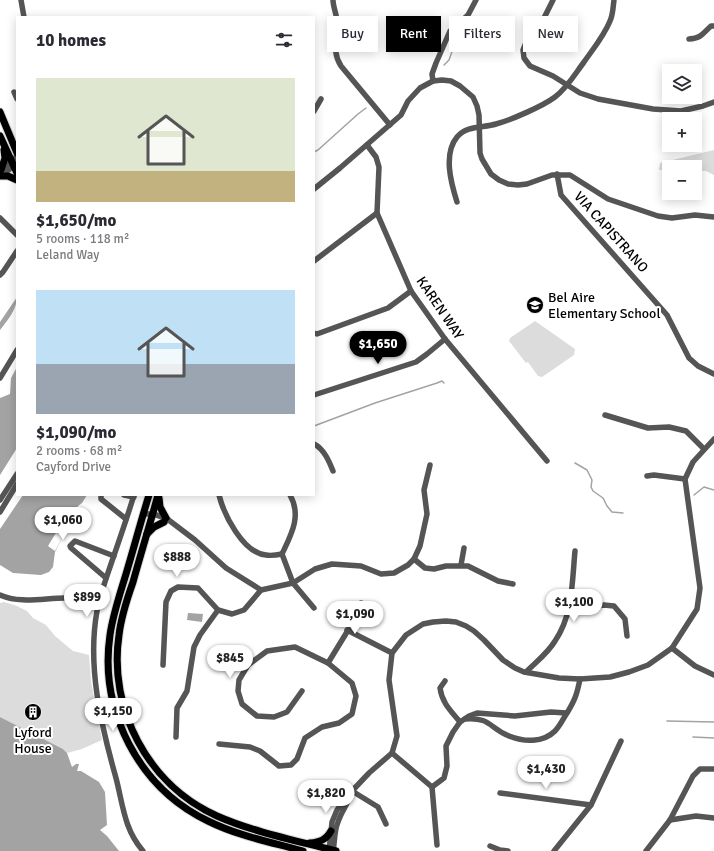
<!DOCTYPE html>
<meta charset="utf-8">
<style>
:root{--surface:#fff;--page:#f2f2f3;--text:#2b2b33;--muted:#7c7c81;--accent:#000}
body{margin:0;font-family:Signika,sans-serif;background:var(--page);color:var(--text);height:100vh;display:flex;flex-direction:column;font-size:15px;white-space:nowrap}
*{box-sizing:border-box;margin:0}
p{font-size:13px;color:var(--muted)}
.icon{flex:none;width:22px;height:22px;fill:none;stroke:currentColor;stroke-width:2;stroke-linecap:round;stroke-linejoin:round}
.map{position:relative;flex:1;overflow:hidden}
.drawer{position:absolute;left:16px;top:16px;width:299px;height:480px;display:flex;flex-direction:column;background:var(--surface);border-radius:0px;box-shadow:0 2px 10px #0003}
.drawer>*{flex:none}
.top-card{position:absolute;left:327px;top:16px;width:327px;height:36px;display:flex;gap:8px}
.tools{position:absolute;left:662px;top:64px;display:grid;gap:8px}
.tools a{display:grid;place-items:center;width:40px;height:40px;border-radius:0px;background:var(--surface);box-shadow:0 2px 10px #0003;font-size:20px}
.price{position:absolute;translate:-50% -34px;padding:0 9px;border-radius:14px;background:#fff;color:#222;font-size:13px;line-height:26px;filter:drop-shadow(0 1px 2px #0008)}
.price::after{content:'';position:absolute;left:50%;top:24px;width:12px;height:9px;margin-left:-6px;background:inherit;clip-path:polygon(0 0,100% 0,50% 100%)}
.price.current{background:var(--accent);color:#fff}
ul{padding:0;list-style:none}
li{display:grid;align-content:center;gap:8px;height:212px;padding:0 20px}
li span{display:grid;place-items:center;height:124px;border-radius:0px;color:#555}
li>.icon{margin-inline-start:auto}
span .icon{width:72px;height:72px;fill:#fffc;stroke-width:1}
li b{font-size:17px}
h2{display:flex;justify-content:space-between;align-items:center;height:48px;padding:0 20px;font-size:17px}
.tag{padding:0 14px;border-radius:0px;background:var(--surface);box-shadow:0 2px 10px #0003;font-size:14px;line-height:36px}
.tag.current{background:var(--accent);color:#fff}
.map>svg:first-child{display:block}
.green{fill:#dcdcdc}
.water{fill:#a3a3a3}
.pier{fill:#fff}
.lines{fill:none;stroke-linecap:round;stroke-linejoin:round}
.stream{stroke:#a3a3a3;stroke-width:1.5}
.major-casing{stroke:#dbdbdb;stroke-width:9}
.minor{stroke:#555;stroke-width:5.5}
.major{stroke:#000;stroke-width:7}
.labels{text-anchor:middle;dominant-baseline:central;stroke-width:4;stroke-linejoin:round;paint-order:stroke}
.street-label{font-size:14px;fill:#000;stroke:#fff}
.poi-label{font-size:14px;fill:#000;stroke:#fff;text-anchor:start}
</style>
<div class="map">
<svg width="714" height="851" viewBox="0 0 714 851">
<rect width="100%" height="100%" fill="#fff"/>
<g class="green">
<polygon points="487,31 493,35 485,48 479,44"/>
<polygon points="714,150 714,175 706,171 695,171 695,167 669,167 669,170 659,170 660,163"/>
<polygon points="535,321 575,349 574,355 542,377 538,376 528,362 526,363 509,341 510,338"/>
<polygon points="4,602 17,606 27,611 33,618 46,625 55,636 73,651 89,655 91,681 102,740 82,749 67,753 63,749 0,717 0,603"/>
</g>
<g class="water">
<path d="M 17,297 C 17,309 8,320 0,330 L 0,322 Z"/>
<polygon points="17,367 17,448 0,475 0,398 10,394 11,378"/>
<polygon points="23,495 87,495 82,503 78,506 55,552 53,567 49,572 41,575 13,573 0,565 0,529"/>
<polygon points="188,613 203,614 202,622 187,620"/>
<polygon points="0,717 63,749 67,753 72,767 76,764 79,764 77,771 81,771 99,782 105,792 107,825 100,830 107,836 119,851 0,851"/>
</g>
<polygon class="pier" points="65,518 71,522 55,551 48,546"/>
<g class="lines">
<g class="stream">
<polyline points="444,65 449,60 453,49"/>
<polyline points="314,152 318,150 358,114 366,108"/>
<polyline points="314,426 375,403 437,383 442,381 444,383"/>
<polyline points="575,463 587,470 592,480 591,487 593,491 603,498 607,506 612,512 623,513"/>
<polyline points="694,495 704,487 714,490"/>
<polyline points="667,721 714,722"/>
<polyline points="693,737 714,738"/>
</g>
<g class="major-casing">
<g id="major">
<polyline points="0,112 17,153"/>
<polyline points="0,136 17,173"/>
<polyline points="1,170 5,158 4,150"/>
<polyline points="0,176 8,176 17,180"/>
<path d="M 149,495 C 141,521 134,547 126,574 C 120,594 113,614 110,635 C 99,711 139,788 208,821 C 238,836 271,842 303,851"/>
<path d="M 158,495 C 150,524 141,553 133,582 C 127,599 121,617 119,635 C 108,709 148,785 217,816 C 253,832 298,841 336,851"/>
<polyline points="159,498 160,507 166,518"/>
<polyline points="147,534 154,527 164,522"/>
<path d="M 310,843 C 320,842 326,840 331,831"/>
</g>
</g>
<g class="minor">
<polyline points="21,0 24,17"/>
<path d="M 333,0 C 333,7 337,15 337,22 C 338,39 331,50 341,66 L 390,125"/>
<polyline points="553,0 540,26 525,45 523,50 524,58 530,66 553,76 580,93 598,99 653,109 681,111 703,106 714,102"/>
<path d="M 689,39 C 702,38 702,34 711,26 L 714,26"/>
<polyline points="433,81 432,74 436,63 450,31 468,15 476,0"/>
<polyline points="14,92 17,99"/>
<polyline points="314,111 321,99"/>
<polyline points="367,145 376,157 379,167 377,213 411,291 445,339 547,461"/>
<polyline points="1,171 17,156"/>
<polyline points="0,174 5,173 17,163"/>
<polyline points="557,174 561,195 667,315 689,358 698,366 714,374"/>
<polyline points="314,189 340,168 401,115 408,101 420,88 433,81 442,80 451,81 460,86 473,97 477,106 479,115 480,153 482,159 491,174 499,180 508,184 518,185 527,184 552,175 570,175 608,199 658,216 672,218 695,215 714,217"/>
<path d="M 457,202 C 451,183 443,154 457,137 C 467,125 483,128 496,124 C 511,120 543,106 555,97 C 567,88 575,74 584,62 C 593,49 604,36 610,21 C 613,15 613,7 614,0"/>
<polyline points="0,218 17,235"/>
<polyline points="314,261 377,213"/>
<polyline points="0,275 3,272 17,251"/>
<polyline points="314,333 317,334 388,308 411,291"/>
<polyline points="0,378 17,350"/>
<polyline points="314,395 416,362 427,354 445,339"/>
<polyline points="605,415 648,428 669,427 686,431 704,449"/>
<path d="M 314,444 C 324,449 329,461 333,471"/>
<polyline points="647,476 654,475 685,479"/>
<polyline points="101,495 101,499 126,519"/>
<polyline points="124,495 134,497"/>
<path d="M 134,495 C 127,518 119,541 111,564 C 106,579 100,595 97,611 C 87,666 101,725 116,778 C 123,805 124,829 143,851"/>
<path d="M 219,495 C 224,515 243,553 266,555 C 271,556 277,555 282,554"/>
<polyline points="0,500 17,474"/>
<polyline points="0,512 17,484"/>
<polyline points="143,514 153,514 166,518 195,540 226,568 261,590 293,583 315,569 332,564 361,566 381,574 394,573 408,565 414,559 420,546 427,514 424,490 430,465"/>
<polyline points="282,554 293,583 314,608"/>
<path d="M 282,554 C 291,535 302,516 290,495"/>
<polyline points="414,559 425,568 434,569 446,566 468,566 498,581 513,584"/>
<polyline points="461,565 464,548"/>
<polyline points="106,578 71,548 70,546 75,541 114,556"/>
<path d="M 0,595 C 20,604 44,598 65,598 C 77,598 87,600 99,603"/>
<polyline points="569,610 604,605 614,606 625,619 627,636"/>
<polyline points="347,630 392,653"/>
<polyline points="672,648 695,666 714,675"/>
<polyline points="328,663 361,609 361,603"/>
<polyline points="163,665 166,602 171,591 178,587 198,588 218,610 232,614 244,610 261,590"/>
<path d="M 526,672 C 536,662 548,653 555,641 C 573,615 572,582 575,551"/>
<path d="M 445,681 L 440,688 C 442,703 451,711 460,722"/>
<path d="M 465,719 C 491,717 489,728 509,736 C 524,742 543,743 555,731 C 560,726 563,719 567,713 C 575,700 577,694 580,679"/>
<polyline points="176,737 177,708 187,691 194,647 200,635 218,610"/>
<polyline points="219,744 250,747 260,751 279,766 291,765 297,759 305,738 322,727 339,723 352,714 356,696 352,683 328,663 295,647 267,651 248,665 239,680 238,691 242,704 257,716 274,717 287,712 302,691"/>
<polyline points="392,753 432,787 437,845"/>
<polyline points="432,787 444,778 447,766 446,746 453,732 460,722 469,716 477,713 515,716 551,712 566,713"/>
<polyline points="352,791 378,807 386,824"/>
<polyline points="500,793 591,805"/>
<polyline points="670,820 696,816 714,818"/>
<polyline points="490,846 500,850 508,851"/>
<polyline points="329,851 332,822 337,810 352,791 369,773 392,753 397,736 389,680 392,653 406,635 423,624 433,622 446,621 456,622 466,626 474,631 484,640 503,660 515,668 524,672 559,678 580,679 610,677 629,672 648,665 672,648 697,609 700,588 685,479 693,462 714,439"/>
<path d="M 333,851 C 335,842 334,831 338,822 C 341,812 348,804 351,793"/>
<polyline points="554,851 591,805 621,741"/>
<polyline points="646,851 670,820 693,776 700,769 714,769"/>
</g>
<use href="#major" class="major"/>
</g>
<defs>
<g id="school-disc" transform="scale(0.9)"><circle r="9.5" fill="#000" stroke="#fff"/><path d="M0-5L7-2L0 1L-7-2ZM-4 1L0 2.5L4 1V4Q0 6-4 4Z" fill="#fff"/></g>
<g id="building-disc" transform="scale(0.9)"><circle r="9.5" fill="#000" stroke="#fff"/><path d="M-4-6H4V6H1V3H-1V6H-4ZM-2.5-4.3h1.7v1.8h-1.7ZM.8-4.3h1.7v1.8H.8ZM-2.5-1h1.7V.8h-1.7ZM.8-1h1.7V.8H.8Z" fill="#fff"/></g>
</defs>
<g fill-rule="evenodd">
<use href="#school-disc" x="535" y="305"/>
<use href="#building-disc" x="33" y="712"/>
</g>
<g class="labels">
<g class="street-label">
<text transform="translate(611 232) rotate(48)">VIA CAPISTRANO</text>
<text transform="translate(440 308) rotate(56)">KAREN WAY</text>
</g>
<g class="poi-label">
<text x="548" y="297">Bel Aire<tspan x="548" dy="16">Elementary School</tspan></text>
<text x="33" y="732" text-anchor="middle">Lyford<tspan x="33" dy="16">House</tspan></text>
</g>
</g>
</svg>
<div class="tools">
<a><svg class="icon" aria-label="layers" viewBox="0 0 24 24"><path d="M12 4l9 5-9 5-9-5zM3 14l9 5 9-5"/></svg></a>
<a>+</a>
<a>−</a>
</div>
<b class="price current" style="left:378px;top:365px">$1,650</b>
<b class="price" style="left:63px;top:541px">$1,060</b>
<b class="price" style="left:177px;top:578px">$888</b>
<b class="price" style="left:87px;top:618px">$899</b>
<b class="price" style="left:574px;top:623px">$1,100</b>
<b class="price" style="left:355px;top:635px">$1,090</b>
<b class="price" style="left:230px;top:679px">$845</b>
<b class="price" style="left:113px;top:732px">$1,150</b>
<b class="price" style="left:546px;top:790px">$1,430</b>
<b class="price" style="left:326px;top:814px">$1,820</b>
<div class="top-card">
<a class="tag">Buy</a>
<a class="tag current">Rent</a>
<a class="tag">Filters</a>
<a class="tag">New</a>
</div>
<section class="drawer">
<h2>10 homes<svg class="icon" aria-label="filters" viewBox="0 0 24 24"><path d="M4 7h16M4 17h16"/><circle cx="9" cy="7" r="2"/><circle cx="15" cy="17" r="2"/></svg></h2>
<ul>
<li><span style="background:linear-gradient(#dfe7d0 75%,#c2b280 0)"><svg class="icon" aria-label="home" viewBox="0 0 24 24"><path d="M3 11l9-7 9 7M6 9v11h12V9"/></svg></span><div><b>$1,650/mo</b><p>5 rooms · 118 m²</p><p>Leland Way</p></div></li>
<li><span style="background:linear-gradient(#bfe0f5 60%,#9aa5b1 0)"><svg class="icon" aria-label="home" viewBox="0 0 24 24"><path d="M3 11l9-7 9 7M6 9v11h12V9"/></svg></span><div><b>$1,090/mo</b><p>2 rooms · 68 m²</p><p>Cayford Drive</p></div></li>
</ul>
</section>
</div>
